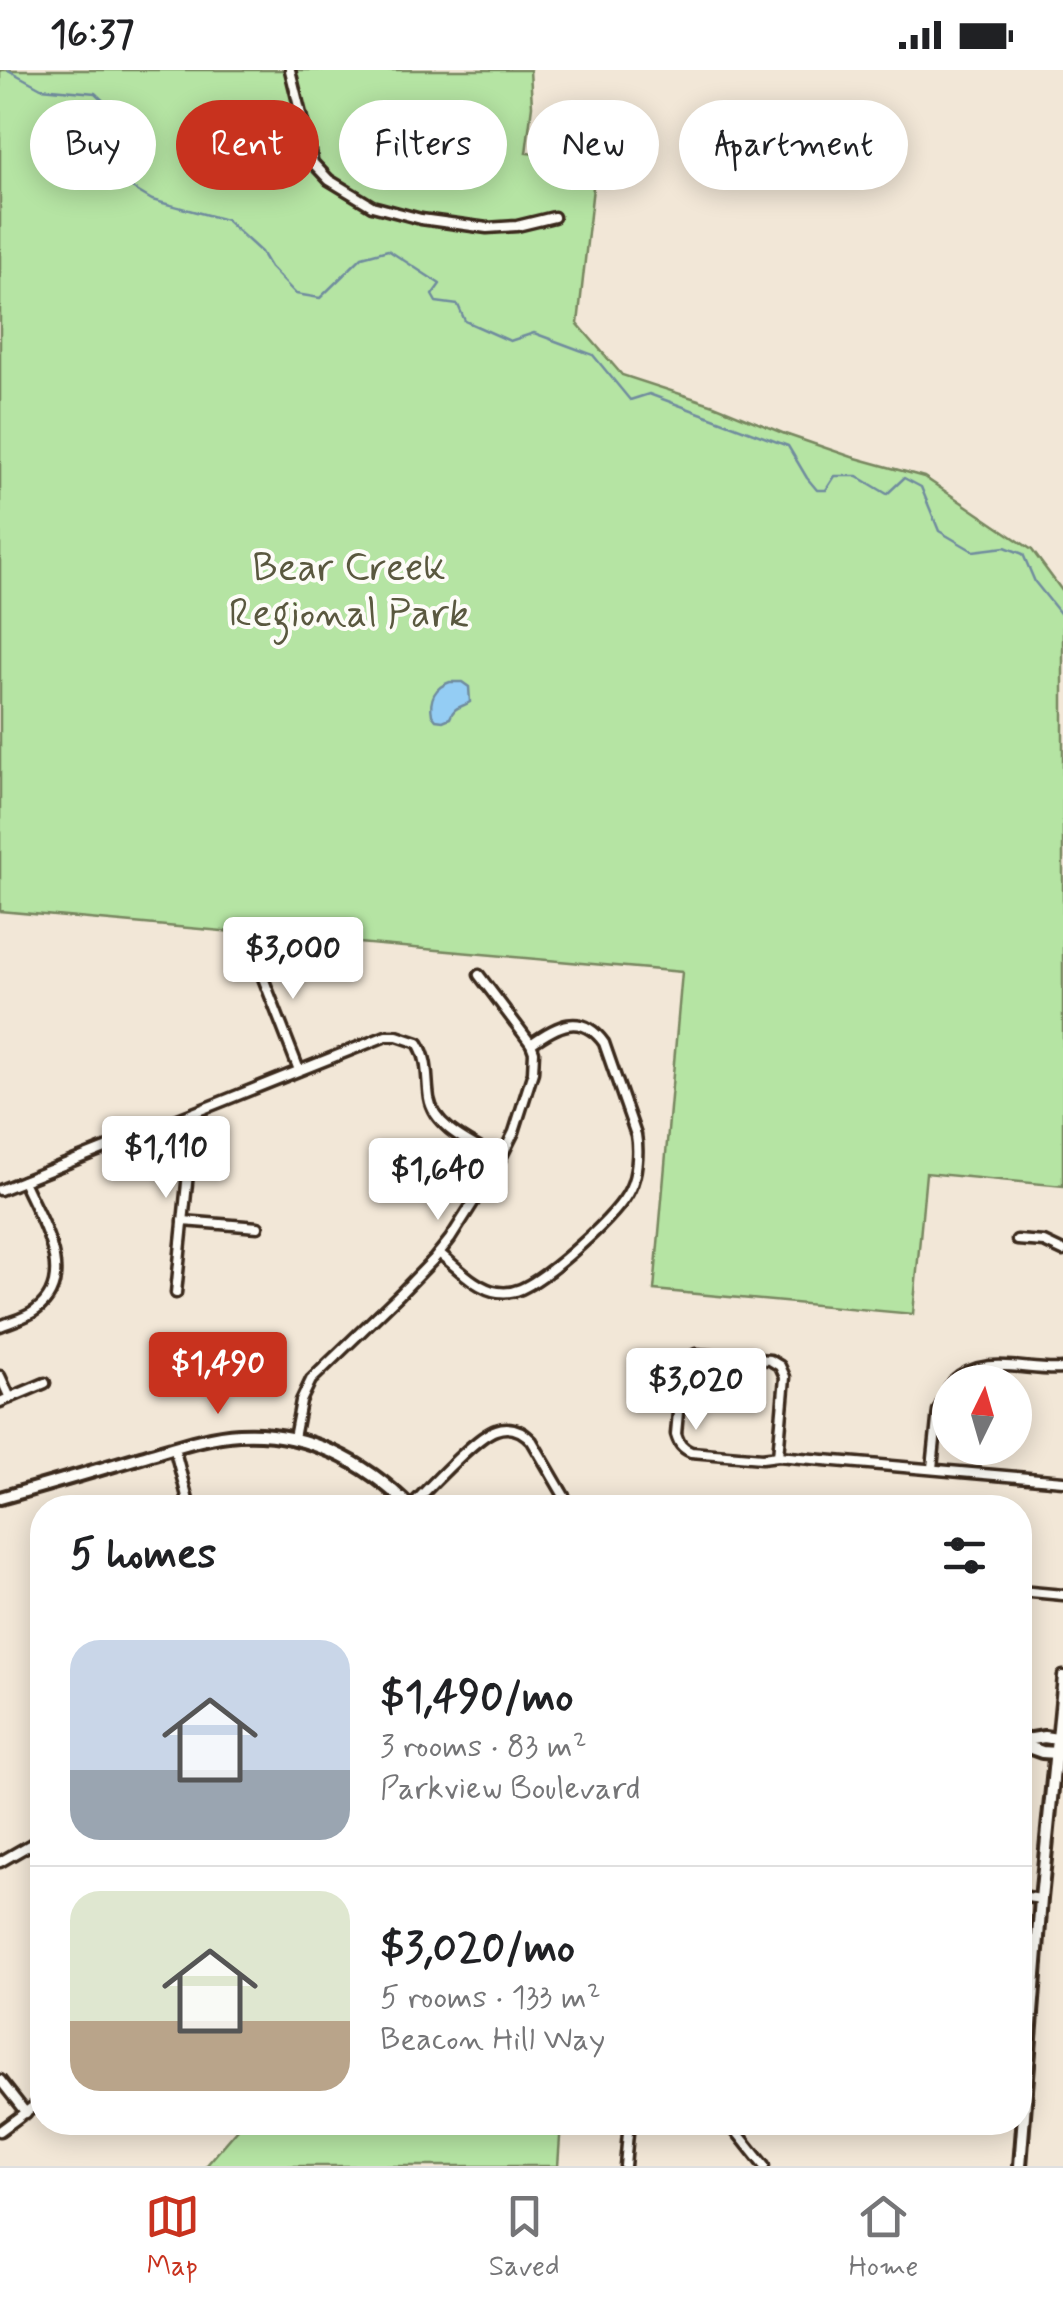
<!DOCTYPE html>
<meta charset="utf-8">
<style>
:root{--surface:#fff;--page:#f6f6f6;--text:#202124;--muted:#757577;--line:#e0e0e0;--accent:#c8321e}
body{margin:0;font-family:Mynerve,sans-serif;background:var(--page);color:var(--text);height:100vh;display:flex;flex-direction:column;font-size:38px;white-space:nowrap}
*{box-sizing:border-box;margin:0}
p{font-size:32px;color:var(--muted)}
.icon{flex:none;width:55px;height:55px;fill:none;stroke:currentColor;stroke-width:2;stroke-linecap:round;stroke-linejoin:round}
.map{position:relative;flex:1;overflow:hidden}
.drawer{position:absolute;left:30px;top:1425px;width:1002px;height:640px;display:flex;flex-direction:column;background:var(--surface);border-radius:40px;box-shadow:0 5px 25px #0003}
.drawer>*{flex:none}
.banner{position:absolute;left:30px;top:30px;width:1005px;height:90px;display:flex;gap:20px}
.needle{width:65px;rotate:5deg}
.fabs{position:absolute;left:932px;top:1295px;display:grid;gap:20px}
.fabs a{display:grid;place-items:center;width:100px;height:100px;border-radius:50%;background:var(--surface);box-shadow:0 5px 25px #0003;font-size:50px}
.price{position:absolute;translate:-50% -85px;padding:0 22px;border-radius:10px;background:#fff;color:#222;font-size:32px;line-height:65px;filter:drop-shadow(0 2px 5px #0008)}
.price::after{content:'';position:absolute;left:50%;top:60px;width:30px;height:22px;margin-left:-15px;background:inherit;clip-path:polygon(0 0,100% 0,50% 100%)}
.price.current{background:var(--accent);color:#fff}
ul{padding:0;list-style:none}
li{display:flex;align-items:center;gap:30px;height:250px;padding:0 40px}
li+li{border-top:2px solid var(--line)}
li span{display:grid;place-items:center;flex:none;width:280px;height:200px;border-radius:30px;color:#555}
li>.icon{margin-inline-start:auto}
span .icon{width:120px;height:120px;fill:#fffc;stroke-width:1}
li b{font-size:42px}
h2{display:flex;justify-content:space-between;align-items:center;height:120px;padding:0 40px;font-size:42px}
.tag{padding:0 35px;border-radius:45px;background:var(--surface);box-shadow:0 5px 25px #0003;font-size:35px;line-height:90px}
.tag.current{background:var(--accent);color:#fff}
.status{display:flex;justify-content:space-between;align-items:center;height:70px;padding:0 50px;background:var(--surface);direction:ltr}
.status svg{height:28px;fill:currentColor}
.dock{display:flex;justify-content:space-around;align-items:center;height:140px;border-top:2px solid var(--line);background:var(--surface);font-size:28px;color:var(--muted)}
.dock a{display:grid;justify-items:center;gap:5px}
.dock .current{color:var(--accent)}
.map>svg:first-child{display:block}
.green{fill:#b5e4a3;stroke:#788760;stroke-width:2.5}
.water{fill:#94cdf4;stroke:#708c9e;stroke-width:2.5}
.lines{fill:none;stroke-linecap:round;stroke-linejoin:round}
.stream{stroke:#708c9e;stroke-width:2.5}
.street-casing{stroke:#3b2a1e;stroke-width:15}
.secondary-casing{stroke:#3b2a1e;stroke-width:18}
.street{stroke:#fdfcf7;stroke-width:8}
.secondary{stroke:#fdfcf7;stroke-width:10}
.labels{text-anchor:middle;dominant-baseline:central;stroke-width:8;stroke-linejoin:round;paint-order:stroke}
.park-label{font-size:40px;fill:#5a583f;stroke:#fdfcf7}
</style>
<div class="status"><b>16:37</b><svg viewBox="0 0 49 12"><path d="M0 12V9h3v3zM5 12V6h3v6zM10 12V3h3v9zM15 12V0h3v12zM26 1h20v11H26zM47 4h2v5h-2z"/></svg></div>
<div class="map">
<svg width="1063" height="2096" viewBox="0 0 1063 2096">
<rect width="100%" height="100%" fill="#f2e7d7"/>
<filter id="ink" filterUnits="userSpaceOnUse"><feTurbulence type="fractalNoise" baseFrequency=".01" numOctaves="2"/><feDisplacementMap in="SourceGraphic" scale="20" xChannelSelector="R" yChannelSelector="G"/><feConvolveMatrix kernelMatrix="1 2 1 2 8 2 1 2 1" color-interpolation-filters="sRGB"/></filter>
<g filter="url(#ink)">
<g class="green">
<polygon points="0,0 530,0 532,36 526,83 596,90 578,254 622,305 714,335 785,364 852,387 924,407 1032,480 1063,522 1063,1116 926,1103 913,1244 654,1220 682,902 0,841"/>
<polygon points="244,2052 561,2052 561,2053 558,2096 206,2096"/>
</g>
<path class="water" d="M 450,612 L 462,612 L 469,617 L 470,632 C 461,638 454,636 450,648 L 443,651 L 436,650 L 432,645 C 429,629 435,617 450,612 Z"/>
<g class="lines">
<polyline class="stream" points="8,0 41,18 95,23 113,40 117,60 105,84 110,105 152,130 226,150 261,182 270,197 296,224 320,228 362,187 388,180 440,214 432,225 436,232 458,235 465,251 510,271 534,263 593,285 630,330 649,324 788,376 807,408 817,420 826,420 835,406 857,406 887,424 904,408 921,417 939,461 973,481 1005,477 1023,484 1035,512 1063,547"/>
<g class="street-casing">
<g id="street">
<polyline points="290,0 313,93 329,110 372,136 421,149 487,158 517,156 554,147"/>
<polyline points="251,877 299,1000"/>
<path d="M 0,1120 L 386,966 L 397,966 L 418,973 C 429,991 426,1008 429,1028 C 434,1059 476,1075 500,1090"/>
<polyline points="183,1151 258,1157"/>
<polyline points="1017,1170 1044,1172 1063,1181"/>
<path d="M 439,1183 C 456,1196 476,1219 498,1222 C 505,1223 514,1222 521,1219 C 548,1207 618,1146 630,1119 C 637,1105 639,1081 636,1065 L 604,973 C 581,941 556,956 531,974"/>
<polyline points="176,1223 194,1043"/>
<path d="M 0,1256 C 12,1251 26,1248 36,1240 C 79,1208 39,1148 23,1111"/>
<path d="M 696,1284 L 770,1290 L 780,1296 L 785,1307 L 778,1386 L 762,1388 L 691,1382 C 682,1378 679,1374 676,1364 L 682,1299 L 684,1291 Z"/>
<polyline points="0,1306 10,1328"/>
<path d="M 953,1312 C 985,1283 1025,1302 1063,1299"/>
<polyline points="0,1332 45,1313"/>
<polyline points="294,1368 301,1331 311,1310 400,1224 434,1189 450,1169 500,1090 514,1062 533,1002 534,982 531,974 479,905"/>
<polyline points="174,1377 190,1438"/>
<polyline points="778,1386 1063,1411"/>
<polyline points="932,1398 938,1341 950,1316"/>
<path d="M 410,1437 C 427,1420 476,1366 496,1360 C 510,1355 522,1360 532,1371 L 571,1438"/>
<polyline points="1020,1521 1063,1525"/>
<polyline points="1063,1606 1057,1669 1063,1673"/>
<polyline points="0,1792 42,1768"/>
<polyline points="1020,1826 1041,1829"/>
<polyline points="1020,1938 1032,1939"/>
<polyline points="0,2010 26,2043"/>
<polyline points="729,2052 764,2096"/>
<polyline points="0,2061 42,2030"/>
<polyline points="625,2096 629,2052"/>
</g>
</g>
<g class="secondary-casing">
<g id="secondary">
<path d="M 0,1428 C 47,1415 94,1401 141,1387 C 173,1378 206,1366 239,1364 C 305,1360 365,1391 411,1438"/>
<polyline points="1020,1674 1042,1682 1056,1683"/>
<polyline points="1020,2096 1041,1829 1057,1669 1044,1667 1020,1671"/>
</g>
</g>
<use href="#street" class="street"/>
<use href="#secondary" class="secondary"/>
</g>
</g>
<g class="labels">
<g class="park-label">
<text x="349" y="499">Bear Creek<tspan x="349" dy="46">Regional Park</tspan></text>
</g>
</g>
</svg>
<div class="fabs">
<a><svg class="needle" viewBox="-14 -14 28 28"><path d="M0-13l5 13h-10z" fill="#e53935"/><path d="M0 13l5-13h-10z" fill="#757577"/></svg></a>
</div>
<b class="price" style="left:293px;top:932px">$3,000</b>
<b class="price" style="left:166px;top:1131px">$1,110</b>
<b class="price" style="left:438px;top:1153px">$1,640</b>
<b class="price current" style="left:218px;top:1347px">$1,490</b>
<b class="price" style="left:696px;top:1363px">$3,020</b>
<div class="banner">
<a class="tag">Buy</a>
<a class="tag current">Rent</a>
<a class="tag">Filters</a>
<a class="tag">New</a>
<a class="tag">Apartment</a>
</div>
<section class="drawer">
<h2>5 homes<svg class="icon" aria-label="filters" viewBox="0 0 24 24"><path d="M4 7h16M4 17h16"/><circle cx="9" cy="7" r="2"/><circle cx="15" cy="17" r="2"/></svg></h2>
<ul>
<li><span style="background:linear-gradient(#c9d6e8 65%,#9aa5b1 0)"><svg class="icon" aria-label="home" viewBox="0 0 24 24"><path d="M3 11l9-7 9 7M6 9v11h12V9"/></svg></span><div><b>$1,490/mo</b><p>3 rooms · 83 m²</p><p>Parkview Boulevard</p></div></li>
<li><span style="background:linear-gradient(#dfe7d0 65%,#b9a48a 0)"><svg class="icon" aria-label="home" viewBox="0 0 24 24"><path d="M3 11l9-7 9 7M6 9v11h12V9"/></svg></span><div><b>$3,020/mo</b><p>5 rooms · 133 m²</p><p>Beacon Hill Way</p></div></li>
</ul>
</section>
</div>
<nav class="dock">
<a class="current"><svg class="icon" aria-label="map" viewBox="0 0 24 24"><path d="M3 6l6-2 6 2 6-2v14l-6 2-6-2-6 2zM9 4v14M15 6v14"/></svg>Map</a>
<a><svg class="icon" aria-label="saved" viewBox="0 0 24 24"><path d="M7 4h10v16l-5-4-5 4z"/></svg>Saved</a>
<a><svg class="icon" aria-label="home" viewBox="0 0 24 24"><path d="M3 11l9-7 9 7M6 9v11h12V9"/></svg>Home</a>
</nav>
